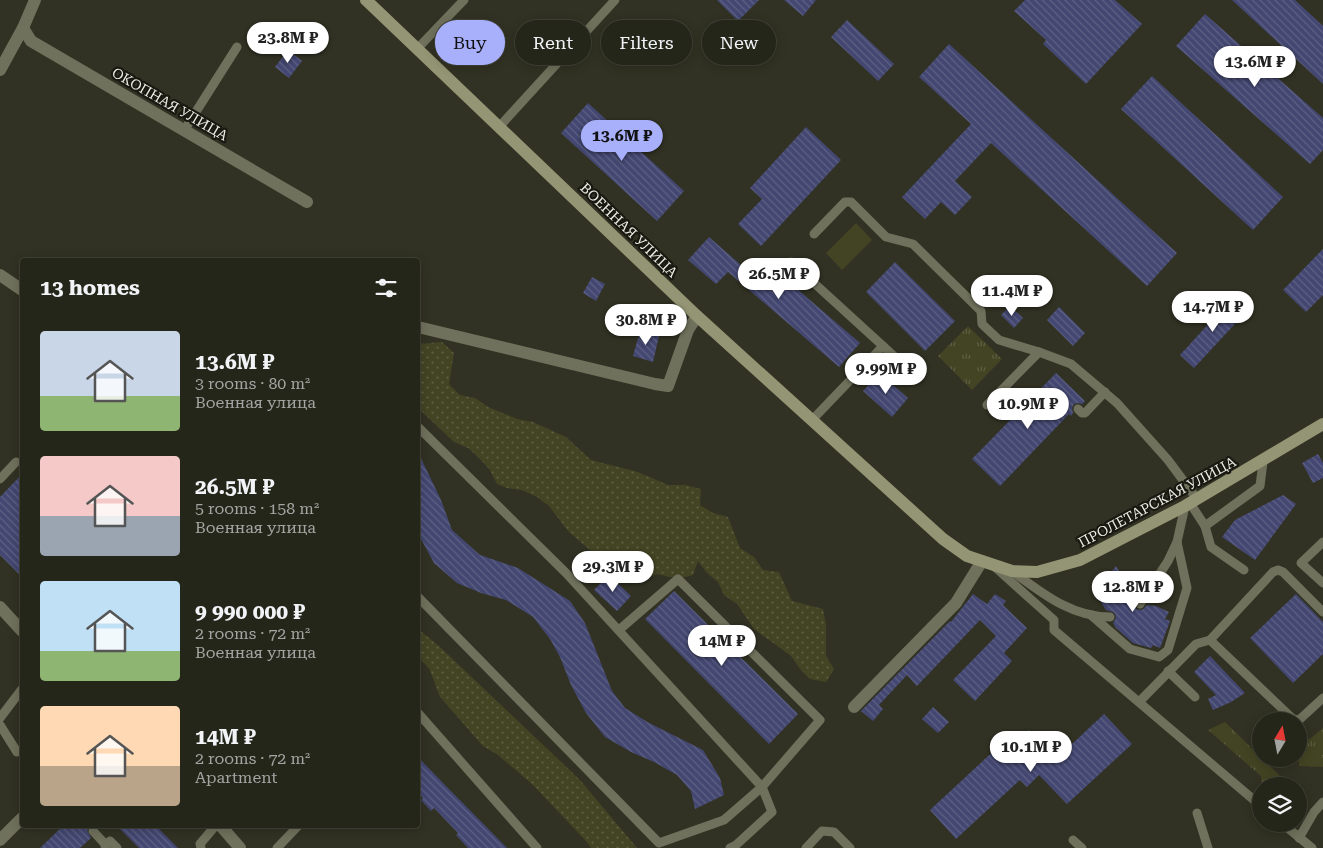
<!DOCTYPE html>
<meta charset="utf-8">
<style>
:root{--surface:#25261a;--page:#313227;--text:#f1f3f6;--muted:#a3a5a2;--line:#424339;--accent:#a8b0fc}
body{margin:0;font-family:"Roboto Serif",serif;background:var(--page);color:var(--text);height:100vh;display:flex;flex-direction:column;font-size:19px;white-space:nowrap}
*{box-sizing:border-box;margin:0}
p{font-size:16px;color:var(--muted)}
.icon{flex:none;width:28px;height:28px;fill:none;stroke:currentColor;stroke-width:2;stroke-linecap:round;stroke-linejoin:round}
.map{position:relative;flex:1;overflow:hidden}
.details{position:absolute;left:20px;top:258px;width:400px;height:570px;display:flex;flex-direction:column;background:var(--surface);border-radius:5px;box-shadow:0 2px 12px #0003,0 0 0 1px var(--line)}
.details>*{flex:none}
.top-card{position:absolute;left:435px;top:20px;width:475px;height:45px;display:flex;gap:10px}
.needle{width:32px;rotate:10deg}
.buttons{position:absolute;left:1252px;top:712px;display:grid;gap:10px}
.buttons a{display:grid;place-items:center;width:55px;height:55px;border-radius:50%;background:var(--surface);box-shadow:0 2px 12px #0003,0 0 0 1px var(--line);font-size:25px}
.price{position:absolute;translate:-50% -42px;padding:0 11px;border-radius:18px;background:#fff;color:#222;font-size:16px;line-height:32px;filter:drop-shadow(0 1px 2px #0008)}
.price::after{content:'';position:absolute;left:50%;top:30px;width:15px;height:11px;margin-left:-8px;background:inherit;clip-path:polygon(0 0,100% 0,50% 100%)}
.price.active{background:var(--accent);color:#111}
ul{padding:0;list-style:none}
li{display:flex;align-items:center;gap:15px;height:125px;padding:0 20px}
li span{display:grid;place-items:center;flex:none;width:140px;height:100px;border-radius:5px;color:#555}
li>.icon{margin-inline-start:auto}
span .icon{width:60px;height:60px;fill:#fffc;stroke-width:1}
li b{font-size:21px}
h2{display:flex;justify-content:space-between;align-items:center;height:60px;padding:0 20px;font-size:21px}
.tag{padding:0 18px;border-radius:22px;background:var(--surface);box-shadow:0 2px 12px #0003,0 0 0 1px var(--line);font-size:18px;line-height:45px}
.tag.active{background:var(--accent);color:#111}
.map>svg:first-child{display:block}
.grass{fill:url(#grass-dots)}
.park{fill:url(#park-tufts)}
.pitch{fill:#434423}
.building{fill:url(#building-back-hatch)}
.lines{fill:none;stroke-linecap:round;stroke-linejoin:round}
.service{stroke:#70715c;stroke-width:9}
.minor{stroke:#70715c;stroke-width:12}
.tertiary{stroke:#70715c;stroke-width:12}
.secondary{stroke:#939574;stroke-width:12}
.labels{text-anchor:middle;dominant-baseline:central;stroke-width:4.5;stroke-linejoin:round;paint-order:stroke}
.street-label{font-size:14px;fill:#edeee4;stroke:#191912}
</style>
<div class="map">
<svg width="1323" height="848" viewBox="0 0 1323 848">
<defs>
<pattern id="grass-dots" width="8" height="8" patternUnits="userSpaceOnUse" patternTransform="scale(1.25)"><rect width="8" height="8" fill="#434423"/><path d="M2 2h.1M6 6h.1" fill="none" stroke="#5e5f43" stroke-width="1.8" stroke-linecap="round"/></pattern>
<pattern id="park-tufts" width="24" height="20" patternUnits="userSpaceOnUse" patternTransform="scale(1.25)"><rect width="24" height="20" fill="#434423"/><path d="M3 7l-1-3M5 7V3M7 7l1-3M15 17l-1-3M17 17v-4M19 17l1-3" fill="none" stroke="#5e5f43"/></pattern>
<pattern id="building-back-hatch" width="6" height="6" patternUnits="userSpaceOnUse" patternTransform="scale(1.25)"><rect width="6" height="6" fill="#434771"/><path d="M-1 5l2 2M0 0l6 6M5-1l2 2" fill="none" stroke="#5e6285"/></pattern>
</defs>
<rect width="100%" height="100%" fill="#313223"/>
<g class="grass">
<polygon points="442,342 454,353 449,384 460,395 475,398 488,407 517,419 533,422 566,437 591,460 638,472 668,485 685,485 701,489 700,505 713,513 728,517 740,548 754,557 763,570 779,572 792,601 823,609 826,625 826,656 834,669 826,682 810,679 800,669 791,656 754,629 737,604 724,595 718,582 707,573 698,561 693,575 678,579 657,574 643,580 629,573 618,564 604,559 591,551 568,531 549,506 537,497 522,490 507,488 497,484 490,470 479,458 468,448 454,442 418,408 418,344"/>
<polygon points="418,629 439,646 580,780 637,848 591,848 586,841 533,785 498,755 483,746 440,697 429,668 418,657"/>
</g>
<g class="park">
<polygon points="968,326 1002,359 972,390 938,356"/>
<polygon points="1225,722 1288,784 1289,786 1262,786 1261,776 1208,730"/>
<polygon points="1323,728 1323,767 1299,766 1299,737 1310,739"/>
</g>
<polygon class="pitch" points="856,223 872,240 842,270 826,253"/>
<g class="building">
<polygon points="717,0 759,0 738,21"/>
<polygon points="784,0 816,0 803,16"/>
<polygon points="1025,0 1115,0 1142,24 1086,84 1043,44 1046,40 1014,11"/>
<polygon points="1232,0 1295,0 1323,26 1323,84"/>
<polygon points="1205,14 1323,118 1323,150 1310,164 1176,46"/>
<polygon points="847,20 894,64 878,81 831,37"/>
<polygon points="949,44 1177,253 1147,286 991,143 955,181 972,197 955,215 941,202 925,219 902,197 971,124 919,77"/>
<polygon points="288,50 302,61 289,78 275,67"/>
<polygon points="1152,76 1283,197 1253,230 1121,109"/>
<polygon points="588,103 684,191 657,221 561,133"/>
<polygon points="806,127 841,160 761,246 738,224 762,199 750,188"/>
<polygon points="709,237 750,273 762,259 860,343 839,367 728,272 716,284 688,260"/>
<polygon points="1323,249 1323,295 1306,312 1283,290"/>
<polygon points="895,262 955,321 925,351 866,292"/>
<polygon points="592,277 605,284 596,301 583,293"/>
<polygon points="1232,298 1246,312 1194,368 1180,355"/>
<polygon points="1010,306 1023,318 1014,328 1001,315"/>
<polygon points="1059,307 1085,333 1073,346 1047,320"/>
<polygon points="640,331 659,336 653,362 633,356"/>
<polygon points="879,373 908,398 892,417 863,391"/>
<polygon points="1056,373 1085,401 1082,404 1079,403 1074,404 1072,408 1073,413 1071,416 1069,414 1000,486 972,459"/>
<polygon points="418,452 441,500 452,530 480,555 518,568 570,601 585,623 612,691 625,708 649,723 703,750 720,778 724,795 695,809 691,791 677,775 654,762 631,752 605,737 586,713 571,685 560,657 550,639 533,617 506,600 481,593 457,583 434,563 421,539 418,529"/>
<polygon points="1318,454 1323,463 1323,478 1313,483 1302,463"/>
<polygon points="22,474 22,577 0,555 0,497"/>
<polygon points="1283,495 1296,504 1255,560 1222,537 1235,520"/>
<polygon points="1116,566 1136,599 1134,604 1136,609 1142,610 1147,605 1156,606 1169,612 1165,619 1170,621 1160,648 1153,645 1151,648 1133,643 1116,628 1113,623 1116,618 1115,614 1113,612 1106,610 1095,593"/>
<polygon points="609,575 631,596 617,611 594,590"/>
<polygon points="674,591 798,714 769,744 645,619"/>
<polygon points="973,594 987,604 995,594 1006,601 1003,605 1027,628 1004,653 1012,661 975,701 953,680 996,636 980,620 917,686 907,675 879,705 883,709 873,721 861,711 950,621 951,622"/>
<polygon points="1296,594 1323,622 1323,654 1293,683 1250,638"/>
<polygon points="1210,656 1245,693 1231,702 1213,710 1208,699 1216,695 1194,672"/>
<polygon points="933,707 949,722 938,733 922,719"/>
<polygon points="1104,714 1132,744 1067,804 1039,775 1027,787 1020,780 956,839 930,810 1000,745 1006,751 1029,730 1056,759"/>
<polygon points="418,757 440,780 507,848 468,848 456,835 458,833 434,808 431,811 421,800 423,798 418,792"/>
<polygon points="64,825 91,825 87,830 91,838 80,848 40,848"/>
<polygon points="116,825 155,825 178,848 139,848"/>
</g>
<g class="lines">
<g class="service">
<polyline points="417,49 464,0"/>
<polyline points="499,127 615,0"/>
<polyline points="185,129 237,47"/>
<polyline points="814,234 845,202 851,202 886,237 913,244 981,311 982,324 999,340 1039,352 1071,364 1117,403 1168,460 1197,499"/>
<polyline points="791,262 883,346"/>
<polyline points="987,405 1039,352"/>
<polyline points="1078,409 1082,413 1085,413 1105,392"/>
<polyline points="812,420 883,346 907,368"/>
<polyline points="418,427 566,573 762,787 772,812 736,845 730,848"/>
<polyline points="0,479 16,462"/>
<polyline points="1190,503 1205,526 1260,486 1263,462"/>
<polyline points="1205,526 1211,547 1244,570"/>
<polyline points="1323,542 1301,563 1323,583"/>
<polyline points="996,568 1054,620 1054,630 1261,806"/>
<path d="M 1012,571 C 1042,593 1071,617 1110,617"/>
<polyline points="418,597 659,843 724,820 762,787 820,720 678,579 619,630"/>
<polyline points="1140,604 1168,561 1177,542 1185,506"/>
<polyline points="1091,615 1130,649 1159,657 1168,650 1187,588 1177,542"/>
<polyline points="1210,640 1293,719 1299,720 1323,698"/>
<polyline points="1168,671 1195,697"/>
<polyline points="1139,702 1196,644 1210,640 1273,572 1278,570 1283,572 1323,612"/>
<polyline points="418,713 537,848"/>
<polyline points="0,718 22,689"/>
<polyline points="0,725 17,752"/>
<polyline points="1197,813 1208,848"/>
<polyline points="1283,824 1312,848"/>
<polyline points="93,831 106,845"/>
<polyline points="1299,838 1314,812 1323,802"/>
<polyline points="1073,840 1082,848"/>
<polyline points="105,846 110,841 117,848"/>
<polyline points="201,848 200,844 216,825"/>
<polyline points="277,848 299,825"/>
<polyline points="806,848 822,831 834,832 850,848"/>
</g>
<g class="minor">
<polyline points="23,28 31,41 307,202"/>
<polyline points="0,70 23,28 35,0"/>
<polyline points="0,275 22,290"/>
<polyline points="418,327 655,384 668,386 688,330 697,316"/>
<polyline points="0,607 22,631"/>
<polyline points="854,707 956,603 982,561"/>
</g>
<g class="tertiary">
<polyline points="220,825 240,848"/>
<polyline points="0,840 22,818"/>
</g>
<polyline class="secondary" points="366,0 697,316 943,539 967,556 1012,571 1037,572 1080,560 1185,506 1323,424"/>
</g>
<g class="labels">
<g class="street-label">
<text transform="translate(170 104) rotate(30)">ОКОПНАЯ УЛИЦА</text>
<text transform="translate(629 230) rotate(44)">ВОЕННАЯ УЛИЦА</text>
<text transform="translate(1157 502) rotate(-28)">ПРОЛЕТАРСКАЯ УЛИЦА</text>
</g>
</g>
</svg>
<div class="buttons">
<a><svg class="needle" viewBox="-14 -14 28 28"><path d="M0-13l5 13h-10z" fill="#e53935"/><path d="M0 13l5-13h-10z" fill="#a3a5a2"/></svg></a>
<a><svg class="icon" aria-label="layers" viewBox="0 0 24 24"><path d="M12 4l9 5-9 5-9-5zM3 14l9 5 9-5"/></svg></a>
</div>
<b class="price" style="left:288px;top:64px">23.8M ₽</b>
<b class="price" style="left:1255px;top:88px">13.6M ₽</b>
<b class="price active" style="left:622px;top:162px">13.6M ₽</b>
<b class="price" style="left:779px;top:300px">26.5M ₽</b>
<b class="price" style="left:1012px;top:317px">11.4M ₽</b>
<b class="price" style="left:1213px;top:333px">14.7M ₽</b>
<b class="price" style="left:646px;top:346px">30.8M ₽</b>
<b class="price" style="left:886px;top:395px">9.99M ₽</b>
<b class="price" style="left:1028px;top:430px">10.9M ₽</b>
<b class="price" style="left:613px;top:593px">29.3M ₽</b>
<b class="price" style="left:1133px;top:613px">12.8M ₽</b>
<b class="price" style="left:722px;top:667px">14M ₽</b>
<b class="price" style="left:1031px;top:773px">10.1M ₽</b>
<div class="top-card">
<a class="tag active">Buy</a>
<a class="tag">Rent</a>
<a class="tag">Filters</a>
<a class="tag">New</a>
</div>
<section class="details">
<h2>13 homes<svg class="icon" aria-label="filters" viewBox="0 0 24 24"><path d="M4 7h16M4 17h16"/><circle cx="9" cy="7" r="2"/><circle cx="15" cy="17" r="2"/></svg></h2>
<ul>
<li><span style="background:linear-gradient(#c9d6e8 65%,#8fb573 0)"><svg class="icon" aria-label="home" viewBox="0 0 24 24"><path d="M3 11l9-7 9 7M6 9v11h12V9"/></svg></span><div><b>13.6M ₽</b><p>3 rooms · 80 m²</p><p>Военная улица</p></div></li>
<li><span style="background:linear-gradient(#f6c9c9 60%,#9aa5b1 0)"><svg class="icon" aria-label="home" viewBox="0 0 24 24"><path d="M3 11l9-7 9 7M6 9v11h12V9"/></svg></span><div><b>26.5M ₽</b><p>5 rooms · 158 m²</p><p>Военная улица</p></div></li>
<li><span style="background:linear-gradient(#bfe0f5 70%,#8fb573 0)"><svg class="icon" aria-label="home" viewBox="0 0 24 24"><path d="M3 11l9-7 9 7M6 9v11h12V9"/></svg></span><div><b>9 990 000 ₽</b><p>2 rooms · 72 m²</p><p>Военная улица</p></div></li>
<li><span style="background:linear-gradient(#ffd9b3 60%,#b9a48a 0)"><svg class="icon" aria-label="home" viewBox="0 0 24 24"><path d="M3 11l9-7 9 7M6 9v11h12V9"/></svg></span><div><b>14M ₽</b><p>2 rooms · 72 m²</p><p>Apartment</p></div></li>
</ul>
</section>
</div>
